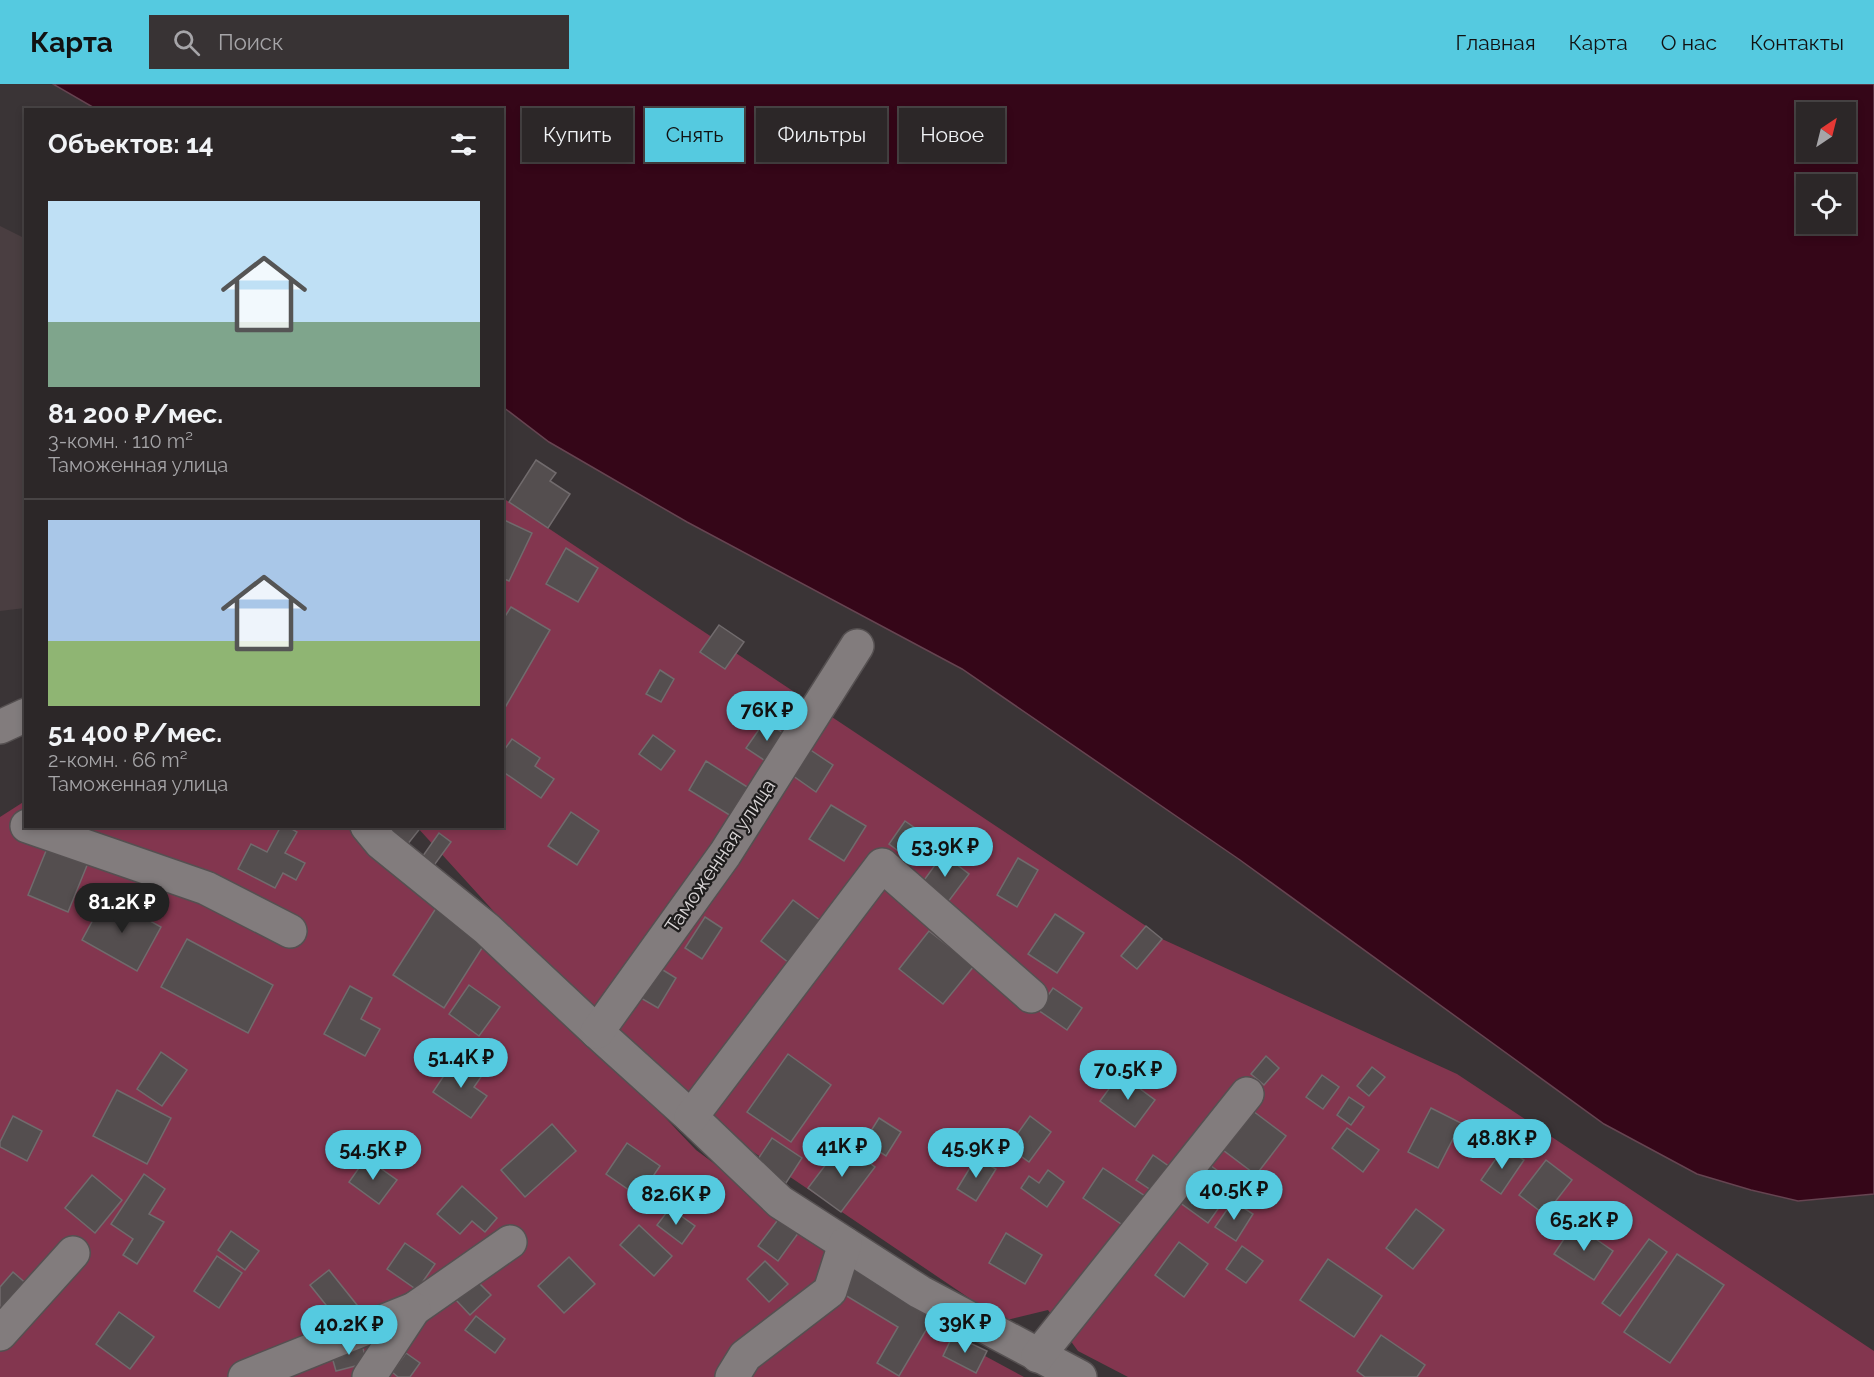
<!DOCTYPE html>
<html lang="ru">
<meta charset="utf-8">
<style>
:root{--surface:#2c2728;--page:#383334;--text:#f1f3f6;--muted:#a6a5a8;--line:#484445;--accent:#55cae0}
body{margin:0;font-family:Raleway,sans-serif;background:var(--page);color:var(--text);height:100vh;display:flex;flex-direction:column;font-size:22px;white-space:nowrap}
*{box-sizing:border-box;margin:0}
p{font-size:20px;color:var(--muted)}
.icon{flex:none;width:33px;height:33px;fill:none;stroke:currentColor;stroke-width:2;stroke-linecap:round;stroke-linejoin:round}
.map{position:relative;flex:1;overflow:hidden}
.drawer{position:absolute;left:24px;top:24px;width:480px;height:720px;display:flex;flex-direction:column;background:var(--surface);border-radius:0px;box-shadow:0 3px 9px #0003,0 0 0 2px var(--line)}
.drawer>*{flex:none}
.banner{position:absolute;left:522px;top:24px;width:570px;height:54px;display:flex;gap:12px}
.needle{width:39px;rotate:35deg}
.controls{position:absolute;left:1796px;top:18px;display:grid;gap:12px}
.controls a{display:grid;place-items:center;width:60px;height:60px;border-radius:0px;background:var(--surface);box-shadow:0 3px 9px #0003,0 0 0 2px var(--line);font-size:30px}
.price{position:absolute;translate:-50% -51px;padding:0 14px;border-radius:21px;background:var(--accent);color:#111;font-size:20px;line-height:39px;filter:drop-shadow(0 2px 3px #0008)}
.price::after{content:'';position:absolute;left:50%;top:36px;width:18px;height:14px;margin-left:-9px;background:inherit;clip-path:polygon(0 0,100% 0,50% 100%)}
.price.selected{background:#222;color:#fff}
ul{padding:0;list-style:none}
li{display:grid;align-content:center;gap:12px;height:318px;padding:0 24px}
li+li{border-top:2px solid var(--line)}
li span{display:grid;place-items:center;height:186px;border-radius:0px;color:#555}
li>.icon{margin-inline-start:auto}
span .icon{width:108px;height:108px;fill:#fffc;stroke-width:1}
li b{font-size:26px}
h2{display:flex;justify-content:space-between;align-items:center;height:72px;padding:0 24px;font-size:26px}
.chip{padding:0 21px;border-radius:0px;background:var(--surface);box-shadow:0 3px 9px #0003,0 0 0 2px var(--line);font-size:21px;line-height:54px}
.chip.selected{background:var(--accent);color:#111}
header{display:flex;align-items:center;gap:36px;box-sizing:border-box;height:84px;padding:0 30px;background:var(--accent);color:#111}
header strong{font-size:28px}
nav{display:flex;gap:33px;margin-inline-start:auto;font-size:21px}
.search{width:420px;height:54px;background:var(--page);display:flex;align-items:center;gap:15px;box-sizing:border-box;padding:0 21px;border-radius:0px;color:var(--muted);font-size:22px}
.map>svg:first-child{display:block}
.built{fill:#4a3e41}
.green{fill:#83364f}
.water{fill:#350618;stroke:#664451;stroke-width:1.5;fill-rule:evenodd}
.building{fill:#544e4f;stroke:#716b6d;stroke-width:1.5}
.lines{fill:none;stroke-linecap:round;stroke-linejoin:round}
.minor-casing{stroke:#555051;stroke-width:36}
.minor{stroke:#827c7d;stroke-width:33}
.labels{text-anchor:middle;dominant-baseline:central;stroke-width:4.5;stroke-linejoin:round;paint-order:stroke}
.street-label{font-size:20px;fill:#d9d5d6;stroke:#1f1d1d}
</style>
<header>
<strong>Карта</strong>
<div class="search"><svg class="icon" aria-label="search" viewBox="0 0 24 24"><circle cx="10" cy="10" r="6"/><path d="M15 15l6 6"/></svg>Поиск</div>
<nav><a>Главная</a><a>Карта</a><a>О нас</a><a>Контакты</a></nav>
</header>
<div class="map">
<svg width="1874" height="1293" viewBox="0 0 1874 1293">
<rect width="100%" height="100%" fill="#3a3436"/>
<polygon class="built" points="0,142 26,155 25,524 0,527"/>
<g class="green">
<polygon points="503,414 1146,842 1162,855 1457,990 1874,1267 1874,1293 1128,1293 1078,1267 1048,1226 1003,1237 697,1030 497,831 417,743 502,742"/>
<polygon points="25,717 26,742 360,743 494,854 696,1066 855,1184 935,1245 1024,1293 0,1293 0,733"/>
</g>
<path class="water" d="M 53,0 L 1874,0 L 1874,1110 L 1798,1117 L 1751,1106 L 1697,1090 L 1604,1040 L 1240,776 L 962,585 L 687,438 L 549,358 L 503,323 L 502,26 L 96,25 ZM 1806,28 L 1845,28 L 1845,68 L 1806,68 ZM 1806,100 L 1845,100 L 1845,140 L 1806,140 Z"/>
<g class="building">
<polygon points="536,376 556,389 550,397 570,410 548,444 509,418"/>
<polygon points="502,435 532,449 509,497 502,494"/>
<polygon points="566,464 598,484 578,518 546,500"/>
<polygon points="511,523 550,546 506,622 502,620 502,537"/>
<polygon points="719,541 744,558 725,585 700,568"/>
<polygon points="660,586 674,595 661,618 646,610"/>
<polygon points="765,637 788,652 770,680 746,664"/>
<polygon points="653,651 675,667 661,686 639,670"/>
<polygon points="512,655 540,674 535,682 554,695 541,714 502,687 502,669"/>
<polygon points="806,663 833,681 816,708 789,689"/>
<polygon points="706,677 749,704 731,732 689,706"/>
<polygon points="831,721 866,742 844,777 809,755"/>
<polygon points="571,728 599,747 577,781 548,762"/>
<polygon points="905,737 925,751 909,775 889,760"/>
<polygon points="281,742 287,742 297,748 285,769 305,779 296,796 283,789 275,804 238,785 251,760 267,768"/>
<polygon points="387,742 422,742 407,761"/>
<polygon points="439,749 451,758 432,784 420,776"/>
<polygon points="48,762 88,779 68,828 28,811"/>
<polygon points="943,770 969,790 948,818 922,799"/>
<polygon points="1018,774 1038,786 1017,823 997,811"/>
<polygon points="106,812 161,843 137,887 82,856"/>
<polygon points="793,816 821,837 789,879 761,857"/>
<polygon points="438,821 489,853 444,924 393,891"/>
<polygon points="1055,830 1084,849 1057,889 1028,870"/>
<polygon points="705,833 722,844 702,875 685,864"/>
<polygon points="1146,842 1162,855 1137,885 1121,872"/>
<polygon points="929,847 974,882 943,920 899,885"/>
<polygon points="187,855 273,901 248,949 161,903"/>
<polygon points="658,883 676,894 658,924 639,913"/>
<polygon points="469,901 500,923 479,952 449,930"/>
<polygon points="350,902 372,914 361,935 380,945 365,972 324,950"/>
<polygon points="1053,904 1082,924 1067,946 1038,926"/>
<polygon points="161,968 187,986 162,1022 137,1005"/>
<polygon points="788,970 831,1001 791,1058 747,1028"/>
<polygon points="1266,972 1279,984 1264,1001 1251,990"/>
<polygon points="455,975 481,993 474,1003 487,1012 471,1034 433,1008"/>
<polygon points="1372,983 1385,993 1369,1012 1357,1002"/>
<polygon points="1120,990 1155,1016 1135,1043 1100,1017"/>
<polygon points="1322,991 1339,1003 1323,1025 1306,1013"/>
<polygon points="117,1006 171,1034 147,1080 93,1052"/>
<polygon points="1349,1013 1364,1023 1351,1041 1337,1031"/>
<polygon points="1249,1024 1286,1052 1256,1091 1219,1063"/>
<polygon points="1431,1024 1461,1039 1438,1084 1408,1068"/>
<polygon points="13,1032 42,1047 27,1077 0,1063 0,1058"/>
<polygon points="1030,1032 1051,1048 1029,1078 1008,1063"/>
<polygon points="879,1034 901,1048 886,1072 864,1058"/>
<polygon points="552,1040 576,1067 525,1113 501,1086"/>
<polygon points="1347,1044 1379,1066 1363,1088 1332,1064"/>
<polygon points="772,1054 802,1074 786,1099 756,1078"/>
<polygon points="627,1059 660,1082 639,1113 606,1090"/>
<polygon points="842,1059 875,1083 841,1128 808,1104"/>
<polygon points="1504,1063 1524,1076 1501,1110 1481,1096"/>
<polygon points="1153,1071 1170,1083 1154,1108 1136,1096"/>
<polygon points="366,1074 397,1096 379,1120 349,1098"/>
<polygon points="976,1074 996,1085 976,1117 957,1105"/>
<polygon points="1546,1076 1572,1096 1545,1131 1519,1111"/>
<polygon points="1207,1079 1236,1100 1208,1139 1179,1118"/>
<polygon points="1103,1084 1145,1112 1124,1142 1083,1114"/>
<polygon points="1048,1086 1064,1098 1047,1123 1021,1104 1029,1092 1039,1099"/>
<polygon points="144,1090 165,1105 149,1130 164,1138 137,1180 123,1171 133,1155 111,1140"/>
<polygon points="92,1091 122,1116 95,1149 65,1124"/>
<polygon points="462,1102 497,1134 485,1148 472,1137 460,1150 437,1130"/>
<polygon points="1233,1117 1253,1130 1236,1157 1215,1143"/>
<polygon points="670,1124 695,1142 682,1160 657,1141"/>
<polygon points="1416,1125 1444,1146 1413,1185 1386,1164"/>
<polygon points="783,1129 802,1144 778,1177 758,1162"/>
<polygon points="1574,1140 1613,1167 1594,1196 1554,1170"/>
<polygon points="639,1141 672,1172 654,1192 620,1161"/>
<polygon points="231,1147 259,1167 245,1186 218,1166"/>
<polygon points="1006,1149 1042,1171 1025,1200 989,1179"/>
<polygon points="1649,1155 1667,1168 1620,1232 1602,1219"/>
<polygon points="1179,1158 1208,1180 1184,1213 1155,1191"/>
<polygon points="405,1159 435,1180 417,1206 387,1185"/>
<polygon points="1242,1162 1263,1177 1246,1199 1226,1185"/>
<polygon points="1677,1170 1724,1201 1670,1279 1624,1248"/>
<polygon points="217,1172 242,1189 219,1224 194,1207"/>
<polygon points="569,1173 595,1200 564,1229 538,1202"/>
<polygon points="1328,1175 1382,1212 1354,1253 1300,1216"/>
<polygon points="765,1177 788,1200 769,1218 747,1195"/>
<polygon points="855,1184 935,1231 899,1292 877,1279 898,1243 840,1208"/>
<polygon points="329,1186 357,1221 338,1236 310,1201"/>
<polygon points="13,1188 29,1202 5,1230 0,1225 0,1203"/>
<polygon points="477,1197 491,1211 470,1231 456,1216"/>
<polygon points="119,1228 154,1253 130,1285 96,1260"/>
<polygon points="476,1232 505,1255 495,1269 465,1246"/>
<polygon points="953,1251 987,1267 976,1289 943,1272"/>
<polygon points="1381,1251 1425,1281 1417,1293 1365,1293 1357,1287"/>
<polygon points="361,1257 367,1279 336,1287 330,1266"/>
<polygon points="406,1269 420,1279 410,1293 398,1293 392,1288"/>
</g>
<g class="lines">
<g class="minor-casing">
<g id="minor">
<polyline points="0,643 26,631"/>
<polyline points="27,742 206,804 290,847"/>
<polyline points="367,742 381,759 487,845 597,948 691,1033 780,1118 920,1208 1080,1293"/>
<polyline points="597,948 725,770 857,562"/>
<polyline points="691,1033 882,781 1031,912"/>
<polyline points="0,1250 73,1169"/>
<polyline points="1038,1272 1247,1010"/>
<polyline points="245,1293 414,1225 510,1158"/>
<polyline points="369,1293 414,1225"/>
<polyline points="732,1293 745,1272 830,1207 845,1160"/>
</g>
</g>
<use href="#minor" class="minor"/>
</g>
<g class="labels">
<g class="street-label">
<text transform="translate(720 772) rotate(-56)">Таможенная улица</text>
</g>
</g>
</svg>
<div class="controls">
<a><svg class="needle" viewBox="-14 -14 28 28"><path d="M0-13l5 13h-10z" fill="#e53935"/><path d="M0 13l5-13h-10z" fill="#a6a5a8"/></svg></a>
<a><svg class="icon" aria-label="locate" viewBox="0 0 24 24"><circle cx="12" cy="12" r="6"/><path d="M12 2v4M12 18v4M2 12h4M18 12h4"/></svg></a>
</div>
<b class="price" style="left:767px;top:658px">76K ₽</b>
<b class="price" style="left:945px;top:794px">53.9K ₽</b>
<b class="price selected" style="left:122px;top:850px">81.2K ₽</b>
<b class="price" style="left:461px;top:1005px">51.4K ₽</b>
<b class="price" style="left:1128px;top:1017px">70.5K ₽</b>
<b class="price" style="left:1502px;top:1086px">48.8K ₽</b>
<b class="price" style="left:842px;top:1094px">41K ₽</b>
<b class="price" style="left:976px;top:1095px">45.9K ₽</b>
<b class="price" style="left:373px;top:1097px">54.5K ₽</b>
<b class="price" style="left:1234px;top:1137px">40.5K ₽</b>
<b class="price" style="left:676px;top:1142px">82.6K ₽</b>
<b class="price" style="left:1584px;top:1168px">65.2K ₽</b>
<b class="price" style="left:965px;top:1270px">39K ₽</b>
<b class="price" style="left:349px;top:1272px">40.2K ₽</b>
<div class="banner">
<a class="chip">Купить</a>
<a class="chip selected">Снять</a>
<a class="chip">Фильтры</a>
<a class="chip">Новое</a>
</div>
<section class="drawer">
<h2>Объектов: 14<svg class="icon" aria-label="filters" viewBox="0 0 24 24"><path d="M4 7h16M4 17h16"/><circle cx="9" cy="7" r="2"/><circle cx="15" cy="17" r="2"/></svg></h2>
<ul>
<li><span style="background:linear-gradient(#bfe0f5 65%,#7fa58c 0)"><svg class="icon" aria-label="home" viewBox="0 0 24 24"><path d="M3 11l9-7 9 7M6 9v11h12V9"/></svg></span><div><b>81 200 ₽/мес.</b><p>3-комн. · 110 m²</p><p>Таможенная улица</p></div></li>
<li><span style="background:linear-gradient(#a9c7e8 65%,#8fb573 0)"><svg class="icon" aria-label="home" viewBox="0 0 24 24"><path d="M3 11l9-7 9 7M6 9v11h12V9"/></svg></span><div><b>51 400 ₽/мес.</b><p>2-комн. · 66 m²</p><p>Таможенная улица</p></div></li>
</ul>
</section>
</div>
